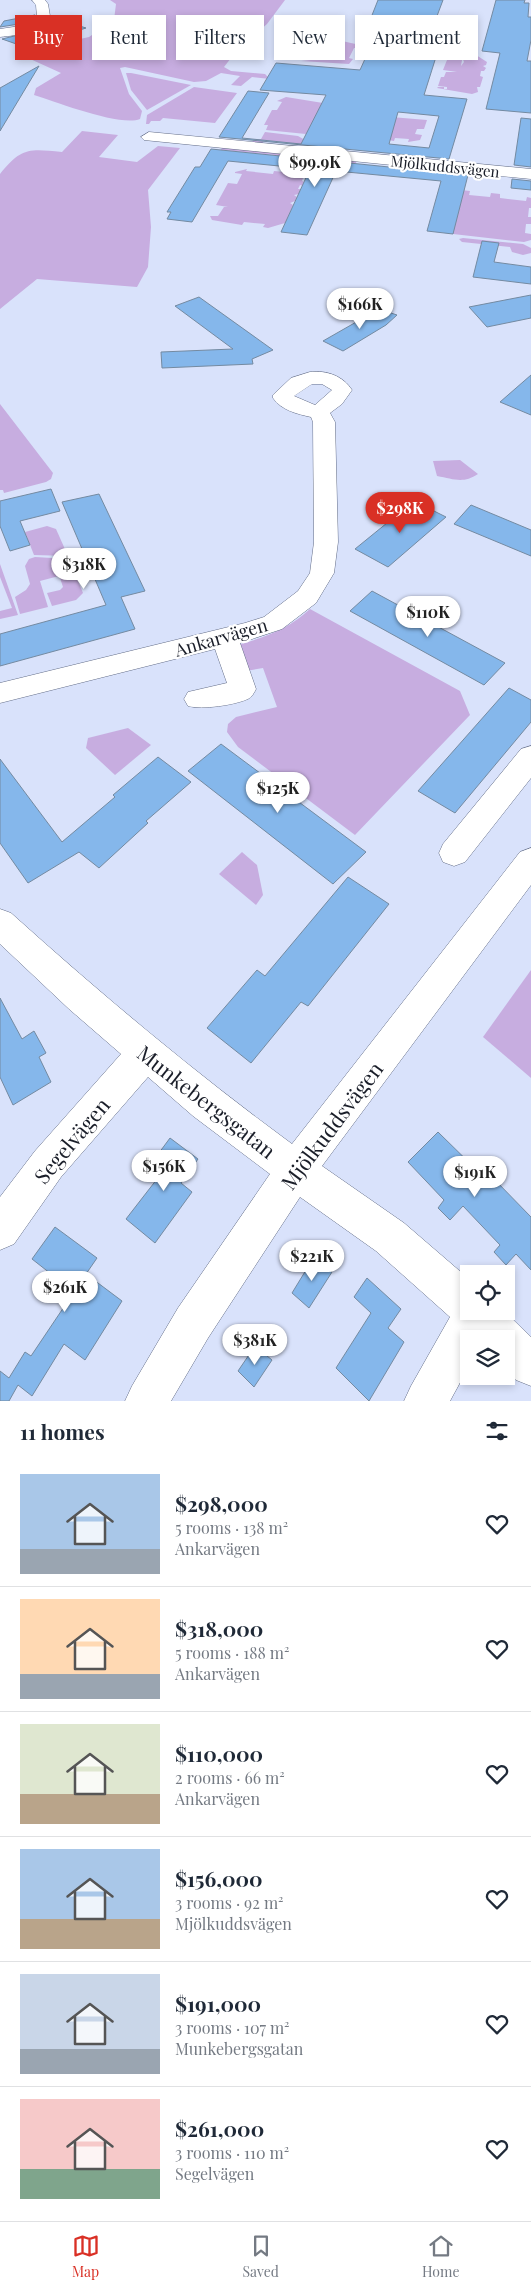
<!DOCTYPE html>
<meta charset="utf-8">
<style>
:root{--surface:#fff;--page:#f2f2f3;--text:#1f2937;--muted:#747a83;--line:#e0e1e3;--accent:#d93025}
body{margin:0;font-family:"Playfair Display",serif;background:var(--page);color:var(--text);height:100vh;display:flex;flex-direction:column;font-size:19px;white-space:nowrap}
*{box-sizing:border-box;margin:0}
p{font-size:16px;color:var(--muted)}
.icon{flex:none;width:28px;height:28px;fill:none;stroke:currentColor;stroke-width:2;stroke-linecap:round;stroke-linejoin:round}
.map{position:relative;height:1401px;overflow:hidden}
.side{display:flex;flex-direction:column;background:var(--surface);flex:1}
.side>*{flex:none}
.hud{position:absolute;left:15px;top:15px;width:501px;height:45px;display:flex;gap:10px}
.buttons{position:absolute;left:460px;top:1265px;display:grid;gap:10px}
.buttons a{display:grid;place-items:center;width:55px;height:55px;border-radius:0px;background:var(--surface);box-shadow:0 2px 8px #0003;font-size:25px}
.price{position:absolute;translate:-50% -42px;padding:0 11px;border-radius:18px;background:#fff;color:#222;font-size:16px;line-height:32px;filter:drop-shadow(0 1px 2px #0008)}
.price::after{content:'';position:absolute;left:50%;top:30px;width:15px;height:11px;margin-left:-8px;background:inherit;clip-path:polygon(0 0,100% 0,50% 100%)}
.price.current{background:var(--accent);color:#fff}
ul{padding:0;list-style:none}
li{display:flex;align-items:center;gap:15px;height:125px;padding:0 20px}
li+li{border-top:1px solid var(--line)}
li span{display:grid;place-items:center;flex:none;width:140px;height:100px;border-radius:0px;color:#555}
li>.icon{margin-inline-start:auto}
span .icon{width:60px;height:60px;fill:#fffc;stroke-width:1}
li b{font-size:21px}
h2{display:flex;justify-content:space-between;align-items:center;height:60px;padding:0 20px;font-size:21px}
.tag{padding:0 18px;border-radius:0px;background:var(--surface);box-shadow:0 2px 8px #0003;font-size:18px;line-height:45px}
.tag.current{background:var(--accent);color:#fff}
.dock{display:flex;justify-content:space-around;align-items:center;height:70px;border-top:1px solid var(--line);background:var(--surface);font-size:14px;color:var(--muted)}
.dock a{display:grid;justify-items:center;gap:2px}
.dock .current{color:var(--accent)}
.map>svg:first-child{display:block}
.green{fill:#c7ade0}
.building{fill:#85b7eb;stroke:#748aa1;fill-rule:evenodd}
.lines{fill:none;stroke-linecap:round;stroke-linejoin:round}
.minor-casing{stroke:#636d87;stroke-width:1}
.minor{fill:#fff;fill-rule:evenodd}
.labels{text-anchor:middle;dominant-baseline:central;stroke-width:4.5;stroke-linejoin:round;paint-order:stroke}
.far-street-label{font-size:15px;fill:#1a1e29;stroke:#fff}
.street-label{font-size:18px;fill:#1a1e29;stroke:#fff}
.near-street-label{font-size:21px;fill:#1a1e29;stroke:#fff}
</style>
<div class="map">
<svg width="531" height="1401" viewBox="0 0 531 1401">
<rect width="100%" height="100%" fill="#d9e2fb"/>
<g class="green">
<path d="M 110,0 L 285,0 L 267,24 L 238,49 L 224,67 L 231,71 L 265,74 L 270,79 L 252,77 L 241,86 L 231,85 L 240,76 L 221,73 L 206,81 L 194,82 L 125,67 L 120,68 L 129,94 L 142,111 L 140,119 C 121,127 56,102 34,95 L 36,88 L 61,73 L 17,53 L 89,37 L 114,20 L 116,4 Z"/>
<polygon points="313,38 333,39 360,45 358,48 354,48 349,58 353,59 349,64 301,61 311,60 302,58 301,53 306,54 309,41"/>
<polygon points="453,53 459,53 462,60 461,66 464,62 461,54 476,55 487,62 486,65 483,66 486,68 484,71 481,71 480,76 483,77 480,87 477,87 478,92 472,94 437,88 438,87 444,87 444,89 447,89 447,87 438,86 441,77 444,77 446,72 457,72 443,70 449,55"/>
<polygon points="126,73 131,73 191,85 147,110 131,90"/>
<polygon points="194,87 237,93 215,123 163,118 160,121 151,121 149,124 146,124 147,115"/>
<polygon points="286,97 323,103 306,134 266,130 268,125 264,125 272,110 277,110 282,102 277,101"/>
<polygon points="391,117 427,120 424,129 417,129 415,134 422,135 420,140 408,142 409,139 395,138 394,141 388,140"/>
<path d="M 82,131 L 118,135 L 99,157 L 137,162 L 158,146 L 180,148 L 148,190 L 151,227 L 148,267 L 137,287 L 37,279 L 0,309 L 0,174 C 22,147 29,149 62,152 Z"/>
<polygon points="265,132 298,136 305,140 304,145 264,140 262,145 251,144 254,139 261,139"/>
<polygon points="223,147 274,153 280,152 302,156 357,160 353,171 345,167 347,162 223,150 217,159 214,157"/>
<polygon points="247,169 246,171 273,174 274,171 323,176 303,178 302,181 305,182 303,186 300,185 298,189 301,189 299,194 294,195 297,197 295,201 290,203 293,205 288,217 302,218 268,228 263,227 265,224 244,222 242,225 212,220 210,216 218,216 224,207 228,207 216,205 228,183 237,184 242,174 235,173 235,172"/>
<polygon points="443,188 470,191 469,195 490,197 491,193 500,194 500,198 526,201 527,197 531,198 531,208 529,208 528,217 531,217 531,224 526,224 525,233 531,234 531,240 524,242 453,234"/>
<polygon points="463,238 523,244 531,248 531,253 523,255 512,252 510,247 462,242 459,239"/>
<polygon points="0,404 53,473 51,479 46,482 4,493 3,490 0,490"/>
<path d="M 460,460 L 478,474 C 463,484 454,479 437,476 L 433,461 Z"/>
<polygon points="47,526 56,529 68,556 34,555 25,532"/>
<polygon points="35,557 69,559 74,572 40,581 48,607 20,614 15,597 26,590 30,584 25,566 29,559"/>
<polygon points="0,564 18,615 0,619 0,611 12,608 0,577"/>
<polygon points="75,574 83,593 76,600 52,606 47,593 60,590 63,587 60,578"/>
<path d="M 310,609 L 460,691 L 470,715 L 355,835 L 238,747 L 227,732 L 228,724 L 236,717 L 277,707 L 263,668 L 246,671 L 237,645 C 264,638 290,628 310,609 Z"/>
<polygon points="128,728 151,745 115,775 86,748 88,738"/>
<polygon points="242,852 257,865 263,895 256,905 219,874"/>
<polygon points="531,970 531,1078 483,1037"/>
</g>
<g class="building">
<path d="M 378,0 L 443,0 L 428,40 L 441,41 L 424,95 L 467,99 L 449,159 L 219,137 L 248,91 L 269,93 L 242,138 L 301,144 L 326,95 L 260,90 L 276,63 L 360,70 L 374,39 L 363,38 ZM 398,112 L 439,116 L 429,148 L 389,144 Z"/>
<polygon points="496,0 525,0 524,3 529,3 528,17 531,17 531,40 527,61 531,61 531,113 486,109 500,53 482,51"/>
<polygon points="35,15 19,24 0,27 4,21"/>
<polygon points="51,17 86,28 25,47 2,39 35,31"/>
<polygon points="39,66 0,131 0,88"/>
<polygon points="521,118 531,119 531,167 514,165"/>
<polygon points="211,149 468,175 453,234 427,231 441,181 336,171 307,235 281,232 310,169 228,161 192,222 167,219 171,212 167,212 195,167 200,167"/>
<polygon points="512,179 531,181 531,190 511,188"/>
<polygon points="482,241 499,243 494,262 531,267 531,284 473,277"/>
<polygon points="531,295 531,318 487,327 469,307"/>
<polygon points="199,297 273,350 252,359 253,364 162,368 161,352 233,349 175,306"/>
<polygon points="379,309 397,315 386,325 343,351 323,341"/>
<polygon points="531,375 531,415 500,402"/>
<polygon points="51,489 60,511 20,521 30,545 10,551 0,526 0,501"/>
<polygon points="99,494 145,591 121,597 135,629 0,666 0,634 106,605 62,502"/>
<polygon points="414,501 446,517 388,567 355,549"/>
<polygon points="471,505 531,530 531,556 454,524"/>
<polygon points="372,591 505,663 484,685 350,611"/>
<polygon points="509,688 531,700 531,722 455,813 418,791"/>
<polygon points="221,744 366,852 333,884 188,771"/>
<polygon points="158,757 191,782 146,821 148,823 99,868 79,852 28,883 0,843 0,759 62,842 115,797 113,795"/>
<polygon points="348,877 389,904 308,1006 301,1002 251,1063 207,1028 257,970 265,976"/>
<polygon points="0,998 22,1039 34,1031 46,1053 39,1057 51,1082 13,1105 0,1077"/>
<polygon points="438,1132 490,1183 494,1179 531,1217 531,1270 516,1254 506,1265 494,1252 500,1245 463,1206 450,1220 438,1208 444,1200 408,1162"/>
<polygon points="170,1138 198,1159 181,1183 192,1192 155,1243 126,1219 164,1170 153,1161"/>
<polygon points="55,1227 97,1258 86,1274 122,1301 85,1360 64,1344 32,1396 18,1385 9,1401 0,1401 0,1371 9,1378 25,1352 31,1356 74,1292 32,1259"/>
<polygon points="314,1257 332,1272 309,1308 292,1293"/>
<polygon points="367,1278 401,1309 388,1328 404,1342 369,1401 336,1368 371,1313 354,1297"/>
<polygon points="255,1346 272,1360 254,1387 238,1371"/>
</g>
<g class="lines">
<g class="minor-casing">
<g id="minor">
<path d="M 32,0 L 45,0 L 48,4 L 50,16 C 39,33 19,35 0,37 L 0,29 L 20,26 L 37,18 L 36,5 Z"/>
<polygon points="149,132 531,169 531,179 144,140 141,137"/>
<path d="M 310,372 C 327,370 343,376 352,390 L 342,404 L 330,413 L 335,422 L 338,542 L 334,573 L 316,603 L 282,629 L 240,643 L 256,689 C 254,693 252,697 248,699 C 235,705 202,710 188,706 L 184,699 L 188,692 L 227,683 L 215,649 L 0,703 L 0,683 L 245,623 L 264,617 L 298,591 L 310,573 L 314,542 L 313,422 L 311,417 C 297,414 281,410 273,398 L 273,395 L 291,378 ZM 312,384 L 322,384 L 332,390 L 315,405 L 294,396 Z"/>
<polygon points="531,746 531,778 465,862 454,866 443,862 439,853 443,844 521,749"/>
<path d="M 531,848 L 531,885 L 322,1166 L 404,1223 L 469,1279 L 469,1311 L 504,1311 L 531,1337 L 531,1386 L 516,1380 L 506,1371 L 506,1339 L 469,1339 L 469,1366 L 450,1401 L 404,1401 L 411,1386 L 450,1317 L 376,1251 L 300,1197 L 208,1338 L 171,1401 L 125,1401 L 132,1386 L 178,1308 L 270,1174 L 193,1116 L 148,1077 L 61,1177 L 14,1244 L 0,1250 L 0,1197 L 35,1151 L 121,1054 L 69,1009 L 0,944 L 0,909 L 11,913 C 102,995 194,1072 292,1144 L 520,852 Z"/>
</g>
</g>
<use href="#minor" class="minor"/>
</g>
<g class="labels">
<g class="far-street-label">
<text transform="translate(445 166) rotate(6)">Mjölkuddsvägen</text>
</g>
<g class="street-label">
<text transform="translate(221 637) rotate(-16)">Ankarvägen</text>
</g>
<g class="near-street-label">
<text transform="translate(207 1101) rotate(38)">Munkebergsgatan</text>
<text transform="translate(331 1125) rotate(-53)">Mjölkuddsvägen</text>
<text transform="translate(71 1140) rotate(-50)">Segelvägen</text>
</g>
</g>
</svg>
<div class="buttons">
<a><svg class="icon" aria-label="locate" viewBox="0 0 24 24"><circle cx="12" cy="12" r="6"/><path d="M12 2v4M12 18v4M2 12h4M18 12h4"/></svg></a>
<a><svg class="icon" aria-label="layers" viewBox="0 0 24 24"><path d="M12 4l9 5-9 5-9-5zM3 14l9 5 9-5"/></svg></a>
</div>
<b class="price" style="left:315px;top:188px">$99.9K</b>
<b class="price" style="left:360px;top:330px">$166K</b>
<b class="price current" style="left:400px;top:534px">$298K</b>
<b class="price" style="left:84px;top:590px">$318K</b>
<b class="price" style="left:428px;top:638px">$110K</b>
<b class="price" style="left:278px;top:814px">$125K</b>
<b class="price" style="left:164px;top:1192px">$156K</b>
<b class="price" style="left:475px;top:1198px">$191K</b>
<b class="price" style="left:312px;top:1282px">$221K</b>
<b class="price" style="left:65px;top:1313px">$261K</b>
<b class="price" style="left:255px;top:1366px">$381K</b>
<div class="hud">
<a class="tag current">Buy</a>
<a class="tag">Rent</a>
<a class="tag">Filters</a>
<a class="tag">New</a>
<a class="tag">Apartment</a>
</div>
</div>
<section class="side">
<h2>11 homes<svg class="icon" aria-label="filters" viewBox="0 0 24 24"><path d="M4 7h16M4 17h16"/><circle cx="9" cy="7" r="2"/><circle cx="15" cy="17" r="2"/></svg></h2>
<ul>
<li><span style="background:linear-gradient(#a9c7e8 75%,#9aa5b1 0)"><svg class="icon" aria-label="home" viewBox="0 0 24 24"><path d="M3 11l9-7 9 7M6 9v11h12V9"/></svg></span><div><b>$298,000</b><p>5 rooms · 138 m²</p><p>Ankarvägen</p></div><svg class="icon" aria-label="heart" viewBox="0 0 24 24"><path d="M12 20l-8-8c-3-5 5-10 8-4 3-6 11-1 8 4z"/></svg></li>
<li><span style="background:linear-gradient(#ffd9b3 75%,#9aa5b1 0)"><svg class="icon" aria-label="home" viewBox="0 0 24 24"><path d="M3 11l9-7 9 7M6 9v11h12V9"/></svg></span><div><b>$318,000</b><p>5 rooms · 188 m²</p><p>Ankarvägen</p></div><svg class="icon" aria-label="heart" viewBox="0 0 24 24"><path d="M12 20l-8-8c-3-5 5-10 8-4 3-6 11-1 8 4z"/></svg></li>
<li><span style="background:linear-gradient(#dfe7d0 70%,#b9a48a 0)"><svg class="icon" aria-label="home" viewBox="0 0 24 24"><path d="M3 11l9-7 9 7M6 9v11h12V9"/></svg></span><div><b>$110,000</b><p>2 rooms · 66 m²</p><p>Ankarvägen</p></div><svg class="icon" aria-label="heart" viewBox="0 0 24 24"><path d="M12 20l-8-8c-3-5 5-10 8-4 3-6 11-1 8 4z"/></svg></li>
<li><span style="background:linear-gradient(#a9c7e8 70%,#b9a48a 0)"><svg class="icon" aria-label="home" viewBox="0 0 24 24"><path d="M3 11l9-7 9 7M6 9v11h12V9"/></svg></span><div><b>$156,000</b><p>3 rooms · 92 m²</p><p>Mjölkuddsvägen</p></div><svg class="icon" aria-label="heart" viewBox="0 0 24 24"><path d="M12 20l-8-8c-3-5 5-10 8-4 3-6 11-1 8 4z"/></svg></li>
<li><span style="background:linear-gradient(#c9d6e8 75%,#9aa5b1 0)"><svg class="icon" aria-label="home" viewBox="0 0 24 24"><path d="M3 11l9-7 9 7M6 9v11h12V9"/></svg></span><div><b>$191,000</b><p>3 rooms · 107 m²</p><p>Munkebergsgatan</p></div><svg class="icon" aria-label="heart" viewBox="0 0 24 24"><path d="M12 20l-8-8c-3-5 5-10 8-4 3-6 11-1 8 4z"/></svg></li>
<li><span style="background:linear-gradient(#f6c9c9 70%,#7fa58c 0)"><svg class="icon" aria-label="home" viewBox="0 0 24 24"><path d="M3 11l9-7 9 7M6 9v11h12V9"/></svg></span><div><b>$261,000</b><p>3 rooms · 110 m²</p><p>Segelvägen</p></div><svg class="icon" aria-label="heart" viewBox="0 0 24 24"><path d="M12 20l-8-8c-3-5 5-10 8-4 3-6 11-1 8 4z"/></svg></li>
</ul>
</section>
<nav class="dock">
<a class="current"><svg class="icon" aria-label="map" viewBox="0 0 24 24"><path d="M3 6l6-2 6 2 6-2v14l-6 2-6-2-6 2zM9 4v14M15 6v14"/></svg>Map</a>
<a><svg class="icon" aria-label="saved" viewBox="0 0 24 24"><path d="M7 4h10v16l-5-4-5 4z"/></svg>Saved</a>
<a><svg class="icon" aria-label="home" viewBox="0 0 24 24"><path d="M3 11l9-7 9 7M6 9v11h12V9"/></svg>Home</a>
</nav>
